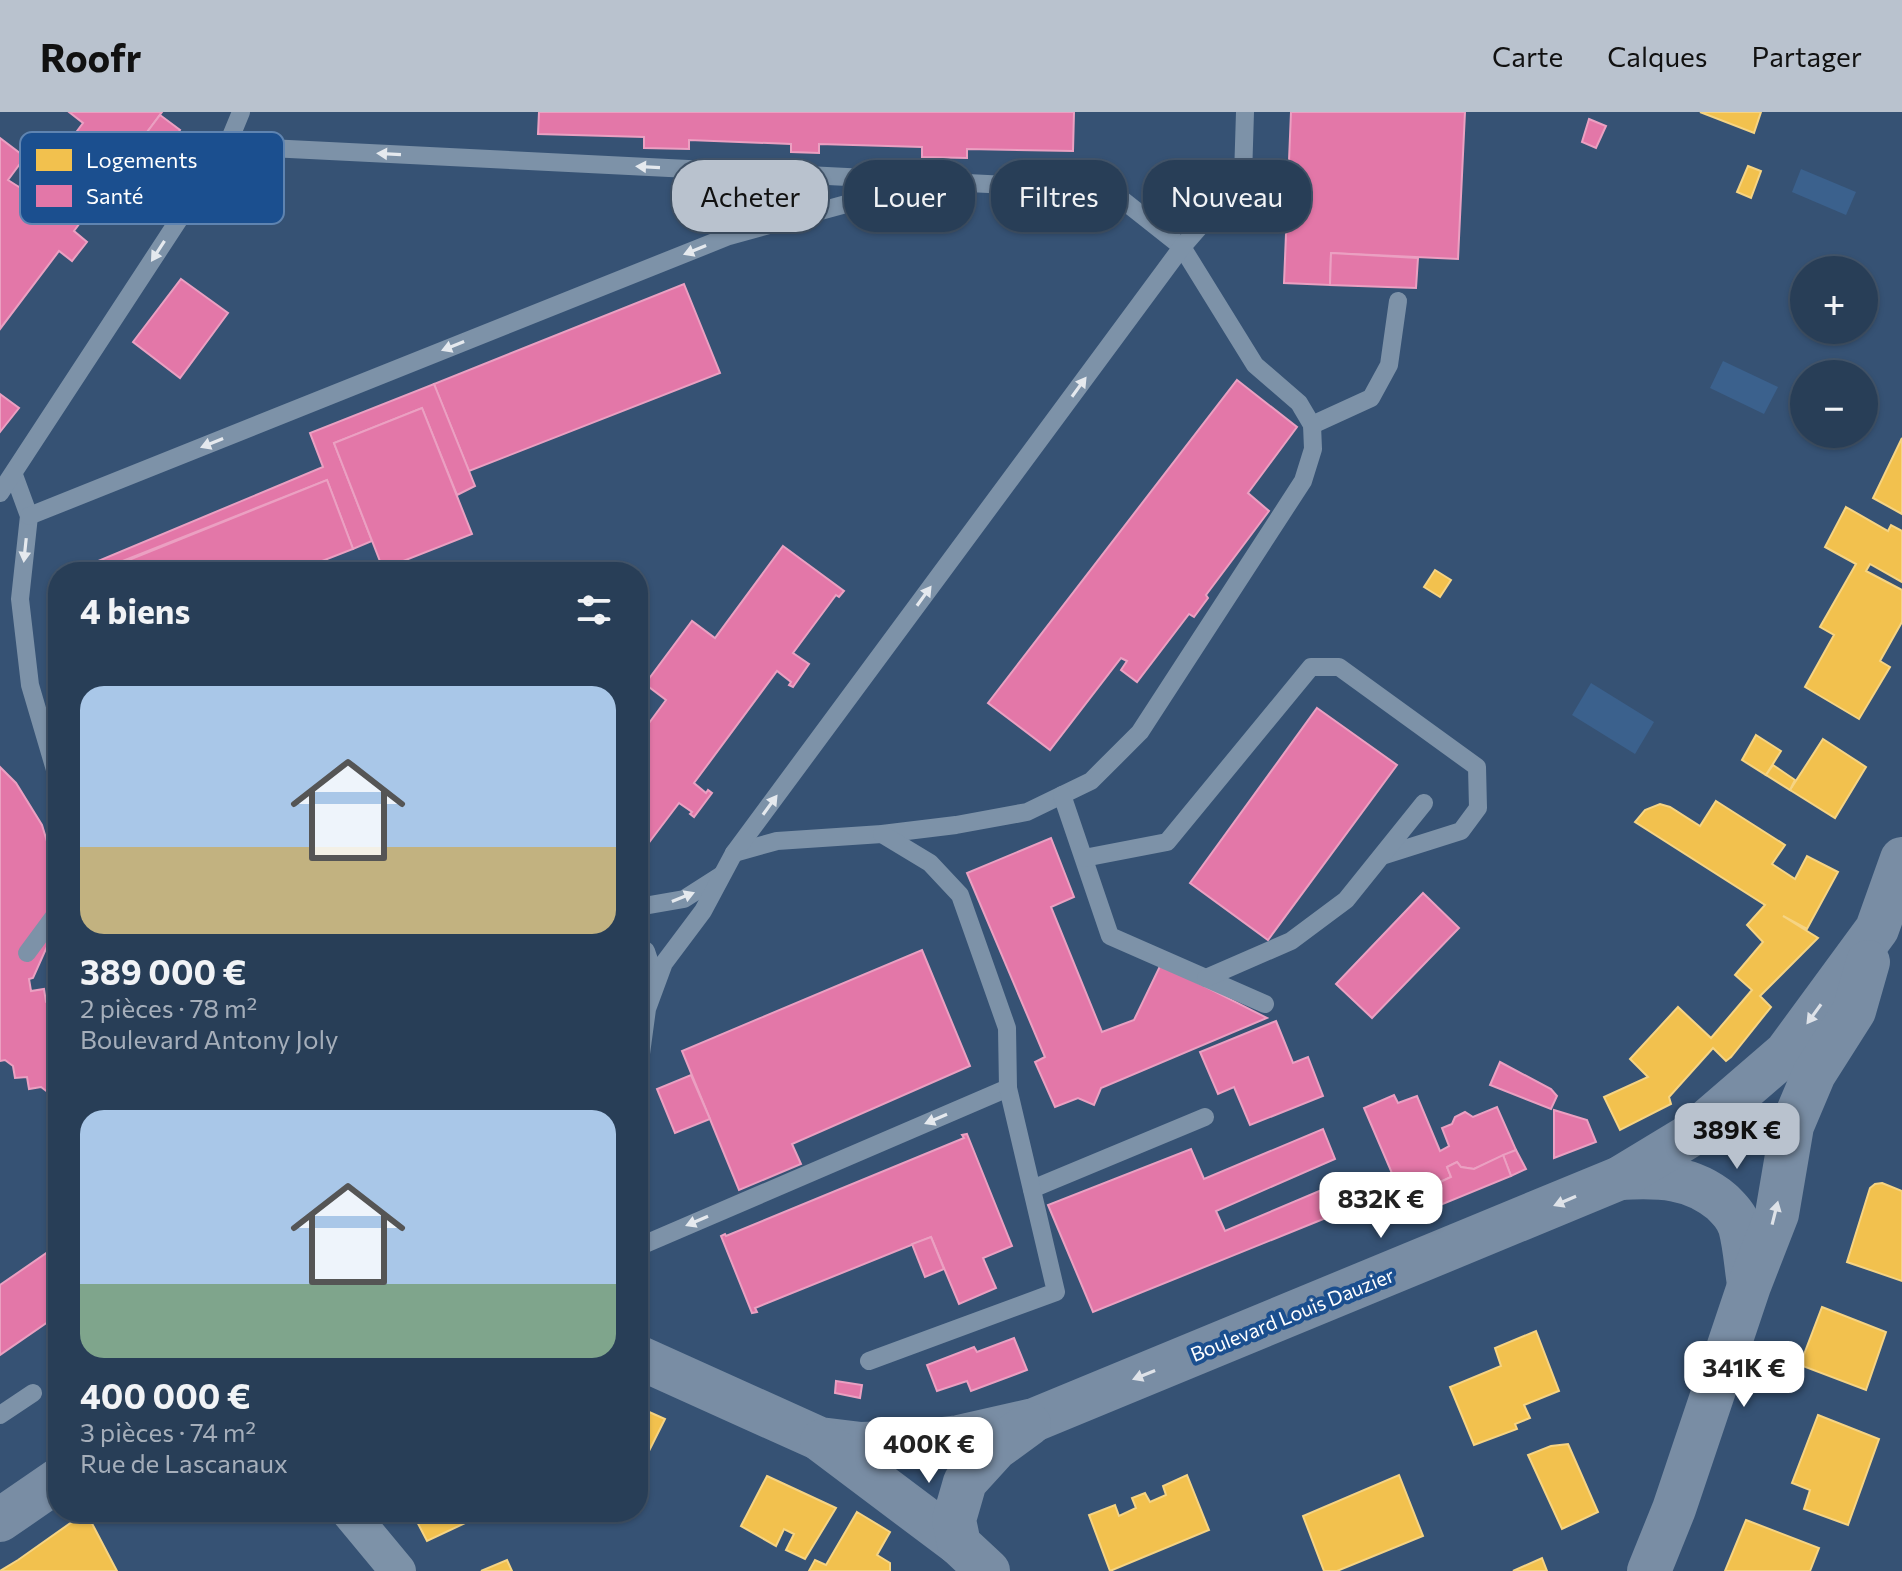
<!DOCTYPE html>
<html lang="fr">
<meta charset="utf-8">
<style>
:root{--surface:#283e57;--page:#344961;--text:#f1f3f6;--muted:#a5aeba;--line:#44576d;--accent:#b9c2ce}
body{margin:0;font-family:Commissioner,sans-serif;background:var(--page);color:var(--text);height:100vh;display:flex;flex-direction:column;font-size:30px;white-space:nowrap}
*{box-sizing:border-box;margin:0}
p{font-size:26px;color:var(--muted)}
.icon{flex:none;width:44px;height:44px;fill:none;stroke:currentColor;stroke-width:2;stroke-linecap:round;stroke-linejoin:round}
.map{position:relative;flex:1;overflow:hidden}
.details{position:absolute;left:48px;top:450px;width:600px;height:960px;display:flex;flex-direction:column;background:var(--surface);border-radius:32px;box-shadow:0 2px 6px #0004,0 0 0 2px var(--line)}
.details>*{flex:none}
.hud{position:absolute;left:672px;top:48px;width:760px;height:72px;display:flex;gap:16px}
.controls{position:absolute;left:1790px;top:144px;display:grid;gap:16px}
.controls a{display:grid;place-items:center;width:88px;height:88px;border-radius:50%;background:var(--surface);box-shadow:0 2px 6px #0004,0 0 0 2px var(--line);font-size:40px}
.price{position:absolute;translate:-50% -68px;padding:0 18px;border-radius:16px;background:#fff;color:#222;font-size:26px;line-height:52px;filter:drop-shadow(0 2px 4px #0008)}
.price::after{content:'';position:absolute;left:50%;top:48px;width:24px;height:18px;margin-left:-12px;background:inherit;clip-path:polygon(0 0,100% 0,50% 100%)}
.price.current{background:var(--accent);color:#111}
ul{padding:0;list-style:none}
li{display:grid;align-content:center;gap:16px;height:424px;padding:0 32px}
li span{display:grid;place-items:center;height:248px;border-radius:24px;color:#555}
li>.icon{margin-inline-start:auto}
span .icon{width:144px;height:144px;fill:#fffc;stroke-width:1}
li b{font-size:34px}
h2{display:flex;justify-content:space-between;align-items:center;height:96px;padding:0 32px;font-size:34px}
.tag{padding:0 28px;border-radius:32px;background:var(--surface);box-shadow:0 2px 6px #0004,0 0 0 2px var(--line);font-size:28px;line-height:72px}
.tag.current{background:var(--accent);color:#111}
header{display:flex;align-items:center;gap:48px;box-sizing:border-box;height:112px;padding:0 40px;background:var(--accent);color:#111}
header strong{font-size:38px}
nav{display:flex;gap:44px;margin-inline-start:auto;font-size:28px}
.map>svg:first-child{display:block}
.water{fill:#3b618d}
.homes{fill:#f2c14e;stroke:#f6d483;stroke-width:2}
.health{fill:#e377a8;stroke:#eba0c2;stroke-width:2}
.lines{fill:none;stroke-linecap:round;stroke-linejoin:round}
.lane{stroke:#7d92a8;stroke-width:18}
.street{stroke:#7d92a8;stroke-width:36}
.secondary{stroke:#798da4;stroke-width:44}
.oneway{fill:#e5e9ee}
.oneway2{fill:#dee2e8}
.labels{text-anchor:middle;dominant-baseline:central;stroke-width:8;stroke-linejoin:round;paint-order:stroke}
.street-label{font-size:20px;fill:#fff;stroke:#1b4f8f}
.key{fill:#1b4f8f;stroke:#5f84b1;stroke-width:2}
.key-label{font-size:22px;fill:#fff}
</style>
<header>
<strong>Roofr</strong>
<nav><a>Carte</a><a>Calques</a><a>Partager</a></nav>
</header>
<div class="map">
<svg width="1902" height="1459" viewBox="0 0 1902 1459">
<rect width="100%" height="100%" fill="#365274"/>
<g class="water">
<polygon points="1801,57 1856,80 1846,103 1792,80"/>
<polygon points="1723,249 1778,275 1764,302 1710,276"/>
<polygon points="1591,571 1654,610 1635,642 1572,603"/>
</g>
<g class="homes">
<polygon points="1700,0 1761,0 1754,21"/>
<polygon points="1748,54 1761,59 1751,86 1737,80"/>
<polygon points="1902,326 1902,402 1873,386"/>
<polygon points="1846,395 1888,419 1891,413 1902,419 1902,470 1870,452 1866,459 1902,478 1902,510 1880,549 1890,555 1859,607 1805,575 1834,523 1820,515 1856,452 1825,435"/>
<polygon points="1435,458 1451,468 1440,485 1424,475"/>
<polygon points="1756,623 1781,639 1766,663 1742,648"/>
<polygon points="1823,627 1866,655 1835,706 1790,678"/>
<polygon points="1773,653 1795,668 1790,678 1766,663"/>
<polygon points="1716,689 1785,733 1772,752 1795,767 1807,744 1838,760 1807,817 1783,804 1818,826 1760,884 1771,895 1731,945 1726,949 1713,936 1669,985 1671,992 1620,1018 1604,985 1648,965 1630,947 1678,895 1711,926 1752,878 1735,863 1763,830 1747,813 1765,793 1635,710 1645,698 1660,692 1670,695 1700,714"/>
<polygon points="1882,1071 1902,1079 1902,1169 1847,1150 1870,1076 1875,1072"/>
<polygon points="1822,1195 1886,1220 1866,1278 1800,1253"/>
<polygon points="1536,1219 1559,1279 1524,1293 1530,1306 1515,1312 1517,1317 1474,1333 1450,1275 1501,1254 1495,1236"/>
<polygon points="638,1295 665,1307 647,1343 638,1339"/>
<polygon points="1818,1303 1879,1327 1848,1413 1804,1397 1810,1378 1792,1371"/>
<polygon points="1568,1332 1598,1400 1562,1417 1528,1343 1551,1334"/>
<polygon points="1187,1363 1209,1418 1110,1459 1089,1403 1115,1393 1119,1404 1136,1396 1132,1386 1145,1381 1150,1390 1166,1383 1163,1374"/>
<polygon points="1399,1363 1423,1424 1337,1459 1324,1459 1303,1404"/>
<polygon points="767,1364 836,1396 805,1447 786,1438 794,1422 784,1417 776,1434 741,1414"/>
<polygon points="86,1400 117,1459 0,1459 18,1448"/>
<polygon points="412,1400 476,1400 478,1405 427,1429"/>
<polygon points="857,1400 890,1420 877,1443 890,1451 890,1459 809,1459 815,1448 826,1453"/>
<polygon points="1746,1408 1819,1436 1810,1459 1725,1459"/>
<polygon points="1542,1446 1547,1459 1513,1459"/>
<polygon points="507,1448 512,1459 481,1459"/>
</g>
<g class="health">
<polygon points="69,0 162,0 74,119 87,130 72,149 59,139 0,217 0,26 25,45 8,68 19,75 33,55 45,62 83,11"/>
<polygon points="539,0 1074,0 1073,39 967,37 967,46 922,45 922,35 819,32 819,41 791,40 791,32 689,28 689,37 644,36 644,25 538,22"/>
<polygon points="1291,0 1465,0 1458,147 1331,141 1330,173 1284,171"/>
<polygon points="160,3 180,18 144,67 123,52"/>
<polygon points="1589,7 1606,14 1596,36 1582,30"/>
<polygon points="1331,141 1418,146 1416,176 1330,173"/>
<polygon points="181,167 228,201 180,266 133,230"/>
<polygon points="684,172 720,261 469,359 434,272"/>
<polygon points="1237,268 1297,315 1248,381 1269,399 1206,483 1208,486 1194,505 1189,502 1137,570 1121,558 1127,549 1121,546 1050,638 988,591"/>
<polygon points="434,272 475,374 457,383 422,296 334,331 372,429 353,437 327,368 95,460 91,452 323,355 310,321"/>
<polygon points="0,282 19,296 0,320"/>
<polygon points="422,296 472,422 383,457 334,331"/>
<polygon points="327,368 353,437 294,460 99,460"/>
<polygon points="783,434 844,479 839,485 836,483 793,541 809,552 793,575 789,573 791,570 777,559 694,671 706,681 708,678 712,681 694,705 690,702 692,700 679,691 638,745 638,626 666,588 645,572 692,509 715,526"/>
<polygon points="1317,596 1397,653 1268,828 1190,771"/>
<polygon points="0,655 16,671 42,713 55,756 56,798 50,828 33,866 29,867 31,879 44,877 46,890 54,895 58,895 58,992 51,993 49,981 41,975 29,977 27,965 15,966 13,954 5,948 0,949"/>
<polygon points="1051,726 1074,785 1051,795 1102,920 1134,908 1161,852 1267,906 1101,976 1094,993 1078,986 1055,995 1035,950 1045,945 967,761"/>
<polygon points="1423,781 1459,816 1372,906 1336,872"/>
<polygon points="922,838 970,954 792,1032 801,1052 739,1078 682,939"/>
<polygon points="1276,909 1293,951 1308,945 1323,984 1250,1013 1234,975 1218,982 1200,940"/>
<polygon points="1500,950 1551,977 1557,984 1551,997 1490,973"/>
<polygon points="691,963 710,1007 675,1021 657,977"/>
<polygon points="1394,983 1398,991 1417,984 1440,1039 1449,1034 1442,1016 1452,1012 1455,1005 1465,1000 1473,1005 1497,995 1516,1038 1474,1057 1461,1055 1457,1050 1447,1055 1451,1065 1423,1078 1416,1066 1397,1073 1364,996"/>
<polygon points="1554,998 1587,1008 1596,1030 1554,1046"/>
<polygon points="1323,1017 1335,1047 1216,1099 1225,1119 1357,1063 1368,1089 1093,1200 1048,1093 1191,1037 1204,1067"/>
<polygon points="967,1022 1012,1134 983,1146 996,1176 959,1192 931,1125 755,1196 757,1200 752,1201 721,1124 725,1122 726,1124 964,1026 962,1023"/>
<polygon points="1516,1038 1526,1057 1511,1064 1503,1043"/>
<polygon points="1503,1043 1511,1064 1433,1096 1425,1077 1451,1065 1447,1055 1457,1050 1461,1055 1474,1057"/>
<polygon points="1416,1066 1423,1078 1425,1077 1433,1096 1410,1107 1397,1073"/>
<polygon points="931,1125 944,1157 925,1165 912,1132"/>
<polygon points="58,1133 58,1203 0,1243 0,1173"/>
<polygon points="1014,1226 1027,1258 971,1279 967,1269 937,1279 927,1253 974,1235 977,1240"/>
<polygon points="836,1269 862,1273 860,1286 835,1281"/>
</g>
<g class="lines">
<g class="lane">
<polyline points="227,34 241,0"/>
<polyline points="1312,313 1371,286 1389,253 1398,189"/>
<polyline points="14,363 29,404 20,487 30,573 58,668"/>
<polyline points="0,381 227,34 1110,78 1182,135 1255,253 1299,291 1312,313 1313,337 1303,369 1140,620 1091,669 1027,700 956,713 882,722 777,729 734,741"/>
<polyline points="29,404 729,124 912,74"/>
<polyline points="1062,683 1110,824 1265,892"/>
<polyline points="1084,746 1167,730 1311,555 1339,555 1477,655 1478,696 1461,719 1382,744"/>
<polyline points="638,795 684,787 720,764"/>
<polyline points="638,834 646,839 654,863 652,874"/>
<polyline points="27,841 58,799"/>
<polyline points="1206,866 1291,829 1346,788 1424,691"/>
<polyline points="638,964 647,897 664,851 703,799 734,741 1182,135 1243,65 1245,0"/>
<polyline points="1032,1077 1205,1005"/>
<polyline points="638,1135 1008,976"/>
<polyline points="869,1249 1056,1180 1008,976 1007,916 960,783 930,751 882,722"/>
<polyline points="0,1303 33,1281"/>
</g>
<polyline class="street" points="349,1400 398,1459"/>
<g class="secondary">
<path d="M 1620,1066 C 1659,1064 1691,1064 1722,1090 C 1730,1098 1736,1104 1740,1115 C 1745,1133 1746,1154 1749,1172"/>
<polyline points="638,1245 820,1327 861,1332 918,1330 959,1325 1034,1308 1620,1066 1691,1023 1786,941 1877,817 1902,747"/>
<polyline points="822,1329 959,1432"/>
<polyline points="0,1408 58,1368"/>
<polyline points="988,1459 959,1432 954,1408 965,1370 996,1336 1029,1312"/>
<polyline points="1649,1459 1674,1397 1749,1174 1777,1102 1792,1014 1814,962 1854,899 1868,850"/>
</g>
</g>
<defs><path id="oneway-solid" d="M-6-.8H1V-3.2L6.5 0L1 3.2V.8H-6Z" transform="scale(2)"/></defs>
<g class="oneway">
<use href="#oneway-solid" transform="translate(389 42) rotate(-177)"/>
<use href="#oneway-solid" transform="translate(648 55) rotate(-177)"/>
<use href="#oneway-solid" transform="translate(695 138) rotate(158)"/>
<use href="#oneway-solid" transform="translate(158 139) rotate(123)"/>
<use href="#oneway-solid" transform="translate(453 234) rotate(158)"/>
<use href="#oneway-solid" transform="translate(1079 275) rotate(-54)"/>
<use href="#oneway-solid" transform="translate(212 331) rotate(158)"/>
<use href="#oneway-solid" transform="translate(25 438) rotate(96)"/>
<use href="#oneway-solid" transform="translate(924 484) rotate(-54)"/>
<use href="#oneway-solid" transform="translate(770 693) rotate(-54)"/>
<use href="#oneway-solid" transform="translate(683 785) rotate(-22)"/>
<use href="#oneway-solid" transform="translate(936 1007) rotate(157)"/>
<use href="#oneway-solid" transform="translate(697 1109) rotate(157)"/>
</g>
<g class="oneway2">
<use href="#oneway-solid" transform="translate(1814 902) rotate(126)"/>
<use href="#oneway-solid" transform="translate(1565 1089) rotate(157)"/>
<use href="#oneway-solid" transform="translate(1775 1101) rotate(-76)"/>
<use href="#oneway-solid" transform="translate(1144 1263) rotate(158)"/>
</g>
<g class="labels">
<g class="street-label">
<text transform="translate(1292 1202) rotate(-22)">Boulevard Louis Dauzier</text>
</g>
</g>
<rect x="20" y="20" width="264" height="92" rx="12" class="key"/>
<rect x="36" y="37" width="36" height="22" fill="#f2c14e"/>
<rect x="36" y="73" width="36" height="22" fill="#e377a8"/>
<g class="key-label">
<text x="86" y="56">Logements</text>
<text x="86" y="92">Santé</text>
</g>
</svg>
<div class="controls">
<a>+</a>
<a>−</a>
</div>
<b class="price current" style="left:1737px;top:1059px">389K €</b>
<b class="price" style="left:1381px;top:1128px">832K €</b>
<b class="price" style="left:1744px;top:1297px">341K €</b>
<b class="price" style="left:929px;top:1373px">400K €</b>
<div class="hud">
<a class="tag current">Acheter</a>
<a class="tag">Louer</a>
<a class="tag">Filtres</a>
<a class="tag">Nouveau</a>
</div>
<section class="details">
<h2>4 biens<svg class="icon" aria-label="filters" viewBox="0 0 24 24"><path d="M4 7h16M4 17h16"/><circle cx="9" cy="7" r="2"/><circle cx="15" cy="17" r="2"/></svg></h2>
<ul>
<li><span style="background:linear-gradient(#a9c7e8 65%,#c2b280 0)"><svg class="icon" aria-label="home" viewBox="0 0 24 24"><path d="M3 11l9-7 9 7M6 9v11h12V9"/></svg></span><div><b>389 000 €</b><p>2 pièces · 78 m²</p><p>Boulevard Antony Joly</p></div></li>
<li><span style="background:linear-gradient(#a9c7e8 70%,#7fa58c 0)"><svg class="icon" aria-label="home" viewBox="0 0 24 24"><path d="M3 11l9-7 9 7M6 9v11h12V9"/></svg></span><div><b>400 000 €</b><p>3 pièces · 74 m²</p><p>Rue de Lascanaux</p></div></li>
</ul>
</section>
</div>
